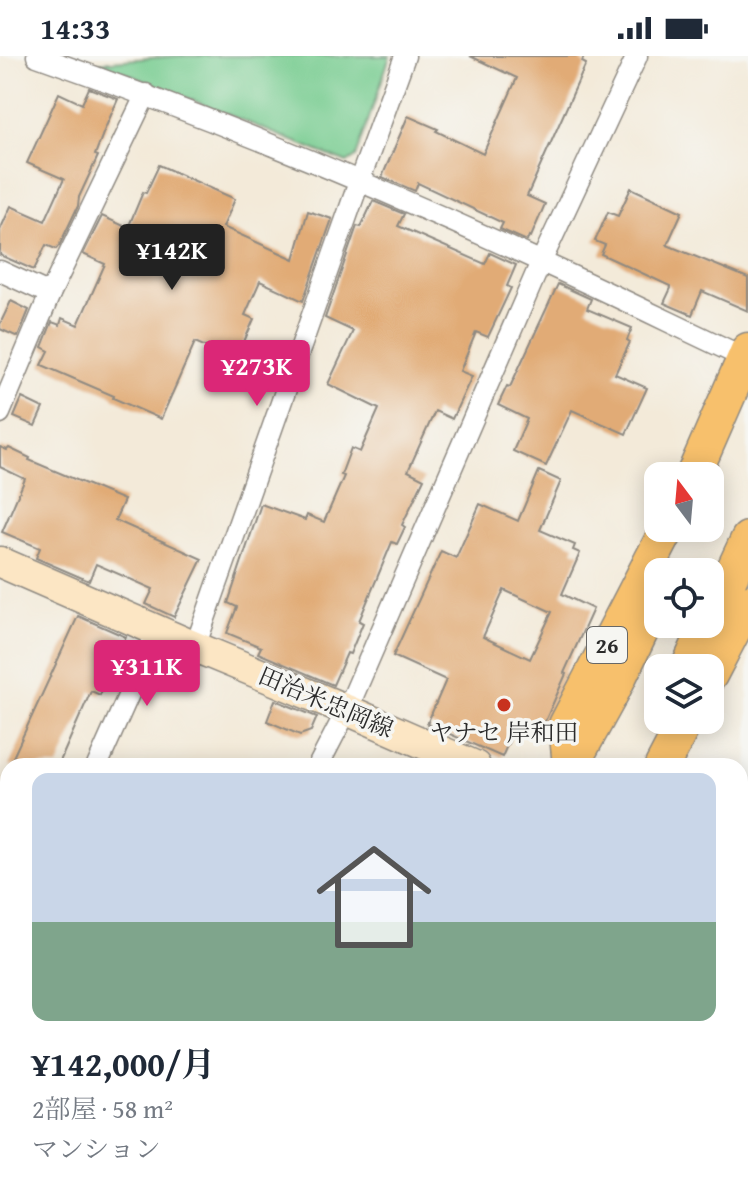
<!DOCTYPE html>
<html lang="ja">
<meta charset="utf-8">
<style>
:root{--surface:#fff;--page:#f2f2f3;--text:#1f2937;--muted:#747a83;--accent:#db2777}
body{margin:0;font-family:"Gentium Book Plus","Noto Serif JP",serif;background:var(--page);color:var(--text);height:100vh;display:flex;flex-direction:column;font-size:30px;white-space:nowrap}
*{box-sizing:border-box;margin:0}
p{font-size:26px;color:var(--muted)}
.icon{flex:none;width:44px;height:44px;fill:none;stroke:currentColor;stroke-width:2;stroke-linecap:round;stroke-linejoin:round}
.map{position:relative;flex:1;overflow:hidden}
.drawer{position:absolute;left:0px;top:702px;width:748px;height:442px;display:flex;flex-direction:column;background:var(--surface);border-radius:24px 24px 0 0;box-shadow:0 4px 20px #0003}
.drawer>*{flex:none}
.needle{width:52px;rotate:344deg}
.buttons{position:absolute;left:644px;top:406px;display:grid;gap:16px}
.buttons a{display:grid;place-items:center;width:80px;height:80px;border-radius:16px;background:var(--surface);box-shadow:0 4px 20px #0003;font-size:40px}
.price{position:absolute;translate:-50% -68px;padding:0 18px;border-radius:8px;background:var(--accent);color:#fff;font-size:26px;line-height:52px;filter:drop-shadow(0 2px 4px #0008)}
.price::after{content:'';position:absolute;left:50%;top:48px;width:24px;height:18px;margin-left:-12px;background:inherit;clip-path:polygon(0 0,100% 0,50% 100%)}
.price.active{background:#222;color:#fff}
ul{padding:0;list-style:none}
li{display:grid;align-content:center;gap:16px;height:424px;padding:0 32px}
li span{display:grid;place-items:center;height:248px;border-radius:16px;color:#555}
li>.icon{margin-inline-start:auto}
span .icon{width:144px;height:144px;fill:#fffc;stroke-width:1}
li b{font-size:34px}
.status{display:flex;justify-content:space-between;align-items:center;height:56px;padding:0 40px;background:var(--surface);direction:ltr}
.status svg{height:22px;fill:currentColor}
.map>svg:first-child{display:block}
.green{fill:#77cc90;stroke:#517c5e;stroke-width:2}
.building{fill:#e1ab76;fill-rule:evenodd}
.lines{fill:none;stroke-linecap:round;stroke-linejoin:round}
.minor-casing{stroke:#8f8a82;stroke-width:23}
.secondary-casing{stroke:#8f8a82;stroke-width:33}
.trunk-casing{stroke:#8f8a82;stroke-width:37}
.path{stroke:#8f8a82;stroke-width:4;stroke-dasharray:2 6;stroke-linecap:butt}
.minor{stroke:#fff;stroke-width:20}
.secondary{stroke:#fce6c4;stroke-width:30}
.trunk{stroke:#f7c06c;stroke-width:34}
.poi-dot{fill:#c8321e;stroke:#f6f6f2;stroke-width:3}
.labels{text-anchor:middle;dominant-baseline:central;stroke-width:7;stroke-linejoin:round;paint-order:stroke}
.shield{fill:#f6f6f2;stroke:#686867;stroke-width:2}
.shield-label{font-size:22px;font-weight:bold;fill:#2b2b2b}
.street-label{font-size:24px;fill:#2b2b2b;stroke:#f6f6f2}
.poi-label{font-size:24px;fill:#2b2b2b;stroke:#f6f6f2}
</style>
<div class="status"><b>14:33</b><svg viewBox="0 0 49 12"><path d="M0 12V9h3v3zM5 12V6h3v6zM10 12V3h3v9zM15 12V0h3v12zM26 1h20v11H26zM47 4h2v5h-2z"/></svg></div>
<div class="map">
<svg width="748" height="1143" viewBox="0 0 748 1143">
<rect width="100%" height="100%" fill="#f6f6f2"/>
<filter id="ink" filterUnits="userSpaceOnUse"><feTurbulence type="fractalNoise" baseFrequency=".0125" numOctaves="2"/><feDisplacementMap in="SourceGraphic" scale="16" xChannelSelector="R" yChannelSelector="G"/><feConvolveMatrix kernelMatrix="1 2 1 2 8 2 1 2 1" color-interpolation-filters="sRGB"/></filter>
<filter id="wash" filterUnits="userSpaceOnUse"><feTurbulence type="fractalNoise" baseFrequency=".006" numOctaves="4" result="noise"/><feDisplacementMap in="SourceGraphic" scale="32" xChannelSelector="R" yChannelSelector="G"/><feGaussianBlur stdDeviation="1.8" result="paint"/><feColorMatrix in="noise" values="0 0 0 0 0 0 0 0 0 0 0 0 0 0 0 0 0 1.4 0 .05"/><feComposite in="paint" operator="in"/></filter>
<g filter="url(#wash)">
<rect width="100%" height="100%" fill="#f3ead9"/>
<g class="green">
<polygon points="177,0 390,0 356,101 347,107 99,6"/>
<polygon points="0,1013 8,1016 8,1136 80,1136 76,1143 0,1143"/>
</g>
<g id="blocks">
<g class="building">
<polygon points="470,0 584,0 582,6 586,8 527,140 545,148 531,181 529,180 527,185 500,173 503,167 418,127 415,135 382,121 408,60 438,73 436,75 483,98 517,22"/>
<polygon points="89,32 118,43 104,75 95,99 98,100 79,141 78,150 60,188 56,193 46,189 34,214 0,199 0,174 11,150 45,165 64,123 27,107 59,37 82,48"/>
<polygon points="159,109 235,143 223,171 294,203 308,155 332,163 303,245 260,225 245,259 254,263 236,304 195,286 161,363 113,342 114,340 42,309 49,295 42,291 52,266 60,269 62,262 78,269 105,208 83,198 102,160 128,172 143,136 146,137"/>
<polygon points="631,132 682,156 667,189 748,222 748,255 702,235 692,259 664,247 671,232 670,230 601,198 605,189 595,185 608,156 618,160"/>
<polygon points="373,145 404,158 398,170 485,208 490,197 516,209 507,230 511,232 488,281 476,276 460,315 472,320 452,363 435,355 408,415 424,423 402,469 405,471 397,488 392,486 359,565 363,567 350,598 347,597 333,629 258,597 261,591 227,577 237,551 228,547 261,448 305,464 307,459 324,466 344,420 341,419 351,392 360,396 379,353 328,328 353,275 325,262 357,170 361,171"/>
<polygon points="558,228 591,243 587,253 632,272 627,284 630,286 615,318 647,332 626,378 572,354 546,410 513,395 527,363 498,349 507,330 510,331"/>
<polygon points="11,245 29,254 18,281 0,273 0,268"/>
<polygon points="22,342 43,352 35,370 14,361"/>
<polygon points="0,391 7,394 9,392 30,402 29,404 124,444 115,464 202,503 174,561 146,548 153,533 96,508 89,525 36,502 40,492 2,476 25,423 0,411"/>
<path d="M 539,415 L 561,425 L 540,474 L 575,489 L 573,494 L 580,497 L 562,538 L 593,553 L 564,617 L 566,618 L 539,679 L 516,669 L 502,701 L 427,668 L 446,624 L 393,600 L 441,495 L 456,502 L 480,448 L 518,465 ZM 504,534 L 552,556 L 530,603 L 483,581 Z"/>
<polygon points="78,560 126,581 100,639 91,635 58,710 9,710"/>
<polygon points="275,644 317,661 311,675 300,679 267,665"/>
</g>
</g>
</g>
<g filter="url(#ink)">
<use href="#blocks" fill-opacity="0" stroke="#8f8a82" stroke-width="2"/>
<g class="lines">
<g class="minor-casing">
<g id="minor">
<path d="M 37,0 C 208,60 377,130 542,206 C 610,237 677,270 745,302"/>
<polyline points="0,215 50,238"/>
<polyline points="0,357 50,238 146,38"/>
<polyline points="195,591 359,126 405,0"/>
<polyline points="97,710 157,575"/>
<polyline points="318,710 347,654 541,206 637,0"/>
<polyline points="0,931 8,911"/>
<polyline points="740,990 748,975"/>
<polyline points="550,1136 561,1143"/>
<polyline points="91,1143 94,1136"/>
<polyline points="657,1143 660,1136"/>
</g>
</g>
<g class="secondary-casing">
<g id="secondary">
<polyline points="0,506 195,591 347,654 475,710"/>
<polyline points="740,825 748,828"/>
</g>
</g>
<g class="trunk-casing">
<g id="trunk">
<polyline points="693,420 748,294"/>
<polyline points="710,564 748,483"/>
<polyline points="688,612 708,568"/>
<polyline points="710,619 748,546"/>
<polyline points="570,710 566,669 668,472"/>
<polyline points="571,710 613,634 658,540"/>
<polyline points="662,710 686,664"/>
<polyline points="296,1143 300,1136"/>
<polyline points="333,1143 337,1136"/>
<polyline points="375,1143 380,1136"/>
<polyline points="408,1143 413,1136"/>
</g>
</g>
<polyline class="path" points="0,1009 8,1012"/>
<use href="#minor" class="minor"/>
<use href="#secondary" class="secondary"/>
<use href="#trunk" class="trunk"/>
</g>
</g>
<circle class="poi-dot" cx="504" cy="649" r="8"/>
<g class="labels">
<rect class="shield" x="587" y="571" width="40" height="36" rx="6"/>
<g class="shield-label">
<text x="607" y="589">26</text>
</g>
<g class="street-label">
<text transform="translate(326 646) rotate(23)">田治米忠岡線</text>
</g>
<g class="poi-label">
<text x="504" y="676">ヤナセ 岸和田</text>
</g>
</g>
</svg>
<div class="buttons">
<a><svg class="needle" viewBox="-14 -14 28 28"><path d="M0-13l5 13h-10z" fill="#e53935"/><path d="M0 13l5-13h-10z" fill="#747a83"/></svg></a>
<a><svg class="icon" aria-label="locate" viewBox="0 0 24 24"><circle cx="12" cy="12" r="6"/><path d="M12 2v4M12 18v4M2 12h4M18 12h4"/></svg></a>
<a><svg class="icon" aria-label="layers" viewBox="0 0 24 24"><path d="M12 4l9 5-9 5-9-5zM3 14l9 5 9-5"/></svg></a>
</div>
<b class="price active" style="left:172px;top:236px">¥142K</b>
<b class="price" style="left:257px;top:352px">¥273K</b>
<b class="price" style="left:147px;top:652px">¥311K</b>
<section class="drawer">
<ul>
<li><span style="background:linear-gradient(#c9d6e8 60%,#7fa58c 0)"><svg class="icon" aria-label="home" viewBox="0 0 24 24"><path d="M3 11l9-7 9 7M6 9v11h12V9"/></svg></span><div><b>¥142,000/月</b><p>2部屋 · 58 m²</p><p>マンション</p></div></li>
</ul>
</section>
</div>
